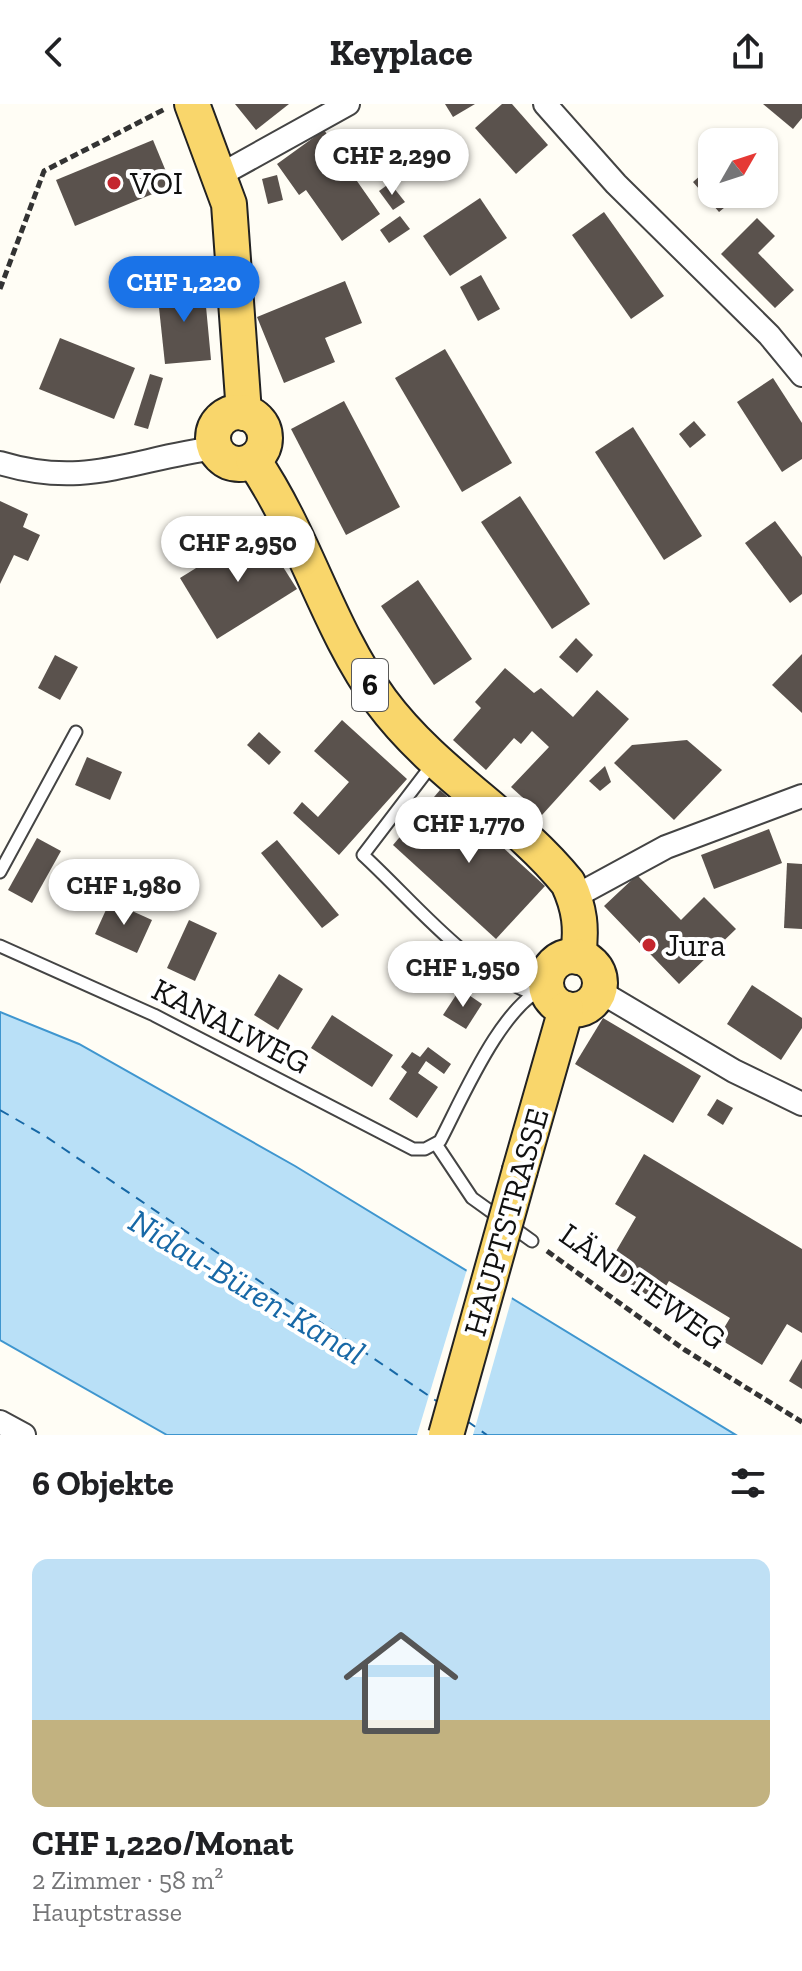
<!DOCTYPE html>
<html lang="de">
<meta charset="utf-8">
<style>
:root{--surface:#fff;--page:#f6f6f6;--text:#202124;--muted:#757577;--accent:#1a73e8}
body{margin:0;font-family:"Zilla Slab",serif;background:var(--page);color:var(--text);height:100vh;display:flex;flex-direction:column;font-size:30px;white-space:nowrap}
*{box-sizing:border-box;margin:0}
p{font-size:26px;color:var(--muted)}
.icon{flex:none;width:44px;height:44px;fill:none;stroke:currentColor;stroke-width:2;stroke-linecap:round;stroke-linejoin:round}
.map{position:relative;height:1331px;overflow:hidden}
.details{display:flex;flex-direction:column;background:var(--surface);flex:1}
.details>*{flex:none}
.needle{width:52px;rotate:51deg}
.tools{position:absolute;left:698px;top:24px;display:grid;gap:16px}
.tools a{display:grid;place-items:center;width:80px;height:80px;border-radius:16px;background:var(--surface);box-shadow:0 2px 6px #0004;font-size:40px}
.price{position:absolute;translate:-50% -68px;padding:0 18px;border-radius:28px;background:#fff;color:#222;font-size:26px;line-height:52px;filter:drop-shadow(0 2px 4px #0008)}
.price::after{content:'';position:absolute;left:50%;top:48px;width:24px;height:18px;margin-left:-12px;background:inherit;clip-path:polygon(0 0,100% 0,50% 100%)}
.price.active{background:var(--accent);color:#fff}
ul{padding:0;list-style:none}
li{display:grid;align-content:center;gap:16px;height:424px;padding:0 32px}
li span{display:grid;place-items:center;height:248px;border-radius:16px;color:#555}
li>.icon{margin-inline-start:auto}
span .icon{width:144px;height:144px;fill:#fffc;stroke-width:1}
li b{font-size:34px}
h2{display:flex;justify-content:space-between;align-items:center;height:96px;padding:0 32px;font-size:34px}
header{display:flex;justify-content:space-between;align-items:center;height:104px;padding:0 32px;background:var(--surface);font-size:36px;font-weight:700}
.map>svg:first-child{display:block}
.water{fill:#b9e0f7;stroke:#3f96cf;stroke-width:2}
.pier{fill:#fffdf5}
.lines{fill:none;stroke-linecap:round;stroke-linejoin:round}
.ferry{stroke:#1768a6;stroke-width:2;stroke-dasharray:10 8;stroke-linecap:butt}
.building{fill:#5a524d}
.lane-casing{stroke:#444;stroke-width:15}
.street-casing{stroke:#444;stroke-width:26}
.primary-casing{stroke:#222;stroke-width:38}
.path{stroke:#333;stroke-width:5;stroke-dasharray:8 4;stroke-linecap:butt}
.lane{stroke:#fff;stroke-width:11}
.street{stroke:#fff;stroke-width:22}
.primary{stroke:#f9d66b;stroke-width:34}
.primary-bridge-casing{stroke:#222;stroke-width:38;stroke-linecap:butt}
.primary-bridge{stroke:#f9d66b;stroke-width:34}
.poi-dot{fill:#c4262e;stroke:#fff;stroke-width:3}
.labels{text-anchor:middle;dominant-baseline:central;stroke-width:8;stroke-linejoin:round;paint-order:stroke}
.shield{fill:#fff;stroke:#585858;stroke-width:2}
.shield-label{font-size:30px;font-weight:bold;fill:#111}
.poi-label{font-size:32px;fill:#111;stroke:#fff;text-anchor:start}
.street-label{font-size:32px;fill:#111;stroke:#fff}
.water-label{font-size:34px;font-style:italic;fill:#1768a6;stroke:#fff}
</style>
<header><svg class="icon" aria-label="back" viewBox="0 0 24 24"><path d="M15 5l-7 7 7 7"/></svg>Keyplace<svg class="icon" aria-label="share" viewBox="0 0 24 24"><path d="M12 15V3M7 8l5-5 5 5M5 13v7h14v-7"/></svg></header>
<div class="map">
<svg width="802" height="1331" viewBox="0 0 802 1331">
<rect width="100%" height="100%" fill="#fffdf5"/>
<polygon class="water" points="0,908 79,940 295,1062 736,1331 167,1331 0,1236"/>
<polygon class="pier" points="468,1162 513,1190 473,1331 417,1331"/>
<g class="lines">
<g class="ferry">
<polyline points="0,1006 45,1032 438,1298"/>
<polyline points="467,1317 487,1331"/>
</g>
</g>
<g class="building">
<polygon points="235,0 289,0 256,26"/>
<polygon points="445,0 475,0 453,13"/>
<polygon points="502,0 512,0 548,41 516,70 475,24"/>
<polygon points="763,0 802,0 802,14 793,25"/>
<polygon points="324,26 340,48 358,35 370,52 350,67 380,110 342,137 306,86 299,91 277,60"/>
<polygon points="153,36 172,82 75,122 56,76"/>
<polygon points="712,61 712,90 741,90 719,108 693,78"/>
<polygon points="277,71 283,96 268,100 262,75"/>
<polygon points="390,79 405,98 393,106 379,87"/>
<polygon points="480,94 507,134 450,172 423,132"/>
<polygon points="604,108 664,192 631,215 572,131"/>
<polygon points="400,112 410,125 389,139 380,126"/>
<polygon points="757,114 775,132 758,149 794,186 775,204 721,150"/>
<polygon points="481,171 500,205 478,217 460,183"/>
<polygon points="345,177 362,219 325,234 335,258 284,279 257,213"/>
<polygon points="204,181 211,256 165,260 157,185"/>
<polygon points="60,234 135,264 114,315 39,285"/>
<polygon points="445,245 512,359 462,388 395,274"/>
<polygon points="150,270 163,274 148,325 134,321"/>
<polygon points="773,274 802,319 802,355 782,368 737,298"/>
<polygon points="344,297 400,403 346,431 291,325"/>
<polygon points="694,317 706,331 690,344 679,330"/>
<polygon points="633,323 702,432 664,456 595,348"/>
<polygon points="520,392 590,500 552,525 481,418"/>
<polygon points="0,397 28,410 23,423 40,431 28,457 14,451 0,480"/>
<polygon points="775,417 802,453 802,490 790,499 745,439"/>
<polygon points="259,425 297,485 217,535 180,474"/>
<polygon points="418,476 472,555 434,581 381,502"/>
<polygon points="576,534 593,551 577,569 559,553"/>
<polygon points="802,550 802,609 772,581"/>
<polygon points="55,551 78,563 60,596 38,584"/>
<polygon points="505,564 534,589 541,584 573,613 597,586 629,615 542,711 511,683 549,643 532,627 521,640 514,634 486,666 453,636 481,604 475,598"/>
<polygon points="342,616 407,675 339,751 293,709 302,698 318,713 349,678 314,647"/>
<polygon points="259,628 281,648 269,661 247,641"/>
<polygon points="687,636 722,666 674,716 614,659 632,641"/>
<polygon points="87,653 122,668 110,696 75,681"/>
<polygon points="605,662 611,678 600,687 589,677"/>
<polygon points="440,686 545,782 496,835 393,741"/>
<polygon points="769,725 782,759 714,785 701,751"/>
<polygon points="37,734 61,747 32,799 8,786"/>
<polygon points="277,736 339,811 322,824 261,749"/>
<polygon points="787,759 802,760 802,825 784,824"/>
<polygon points="637,771 681,816 704,793 736,825 679,880 604,802"/>
<polygon points="110,797 152,816 137,849 95,830"/>
<polygon points="189,816 217,829 195,877 167,864"/>
<polygon points="279,870 303,885 278,926 254,911"/>
<polygon points="752,881 802,914 802,924 781,956 727,920"/>
<polygon points="460,885 482,900 466,925 443,911"/>
<polygon points="332,911 393,951 372,983 311,944"/>
<polygon points="603,914 701,972 673,1019 575,960"/>
<polygon points="428,943 451,960 444,970 426,957 418,969 438,983 417,1014 389,995 407,968 401,963 412,948 420,953"/>
<polygon points="717,995 733,1004 723,1021 707,1011"/>
<polygon points="644,1050 802,1145 802,1229 787,1220 762,1261 718,1234 730,1214 669,1177 657,1197 605,1166 636,1113 615,1100"/>
<polygon points="802,1255 802,1285 789,1277"/>
</g>
<g class="lines">
<g class="lane-casing">
<g id="lane">
<path d="M 434,658 L 363,751 C 415,799 464,862 531,889"/>
<polyline points="0,768 76,628"/>
<path d="M 0,842 L 154,911 L 413,1045 L 425,1045 L 440,1037 C 462,995 503,898 547,883"/>
<polyline points="436,1040 472,1094 532,1137"/>
</g>
</g>
<g class="street-casing">
<g id="street">
<polyline points="545,0 616,80 769,231 802,271"/>
<polyline points="220,71 348,0"/>
<path d="M 0,359 C 86,385 132,355 215,344"/>
<polyline points="574,793 666,743 802,692"/>
<polyline points="599,887 734,967 802,1000"/>
<polyline points="0,1318 24,1331"/>
</g>
</g>
<g class="primary-casing">
<g id="primary">
<polyline points="192,0 229,100 244,309"/>
<circle cx="239" cy="334" r="26"/>
<path d="M 253,356 C 305,432 327,523 381,597 C 435,670 514,712 568,779 C 580,805 582,824 578,853"/>
<circle cx="573" cy="879" r="27"/>
<polyline points="520,1066 566,905"/>
</g>
</g>
<g class="path">
<polyline points="0,185 44,67 165,5"/>
<polyline points="547,1147 685,1246 802,1318"/>
</g>
<use href="#lane" class="lane"/>
<use href="#street" class="street"/>
<use href="#primary" class="primary"/>
<g class="primary-bridge-casing">
<polyline id="primary-bridge" points="446,1331 520,1066"/>
</g>
<use href="#primary-bridge" class="primary-bridge"/>
</g>
<g class="poi-dot">
<circle cx="114" cy="79" r="8"/>
<circle cx="649" cy="841" r="8"/>
</g>
<g class="labels">
<rect class="shield" x="352" y="555" width="36" height="52" rx="6"/>
<g class="shield-label">
<text x="370" y="581">6</text>
</g>
<g class="poi-label">
<text x="130" y="79">VOI</text>
<text x="665" y="841">Jura</text>
</g>
<g class="street-label">
<text transform="translate(231 922) rotate(27)">KANALWEG</text>
<text transform="translate(506 1118) rotate(-74)">HAUPTSTRASSE</text>
<text transform="translate(643 1182) rotate(35)">LÄNDTEWEG</text>
</g>
<g class="water-label">
<text transform="translate(247 1183) rotate(31)">Nidau-Büren-Kanal</text>
</g>
</g>
</svg>
<div class="tools">
<a><svg class="needle" viewBox="-14 -14 28 28"><path d="M0-13l5 13h-10z" fill="#e53935"/><path d="M0 13l5-13h-10z" fill="#757577"/></svg></a>
</div>
<b class="price" style="left:392px;top:93px">CHF 2,290</b>
<b class="price active" style="left:184px;top:220px">CHF 1,220</b>
<b class="price" style="left:238px;top:480px">CHF 2,950</b>
<b class="price" style="left:469px;top:761px">CHF 1,770</b>
<b class="price" style="left:124px;top:823px">CHF 1,980</b>
<b class="price" style="left:463px;top:905px">CHF 1,950</b>
</div>
<section class="details">
<h2>6 Objekte<svg class="icon" aria-label="filters" viewBox="0 0 24 24"><path d="M4 7h16M4 17h16"/><circle cx="9" cy="7" r="2"/><circle cx="15" cy="17" r="2"/></svg></h2>
<ul>
<li><span style="background:linear-gradient(#bfe0f5 65%,#c2b280 0)"><svg class="icon" aria-label="home" viewBox="0 0 24 24"><path d="M3 11l9-7 9 7M6 9v11h12V9"/></svg></span><div><b>CHF 1,220/Monat</b><p>2 Zimmer · 58 m²</p><p>Hauptstrasse</p></div></li>
</ul>
</section>
